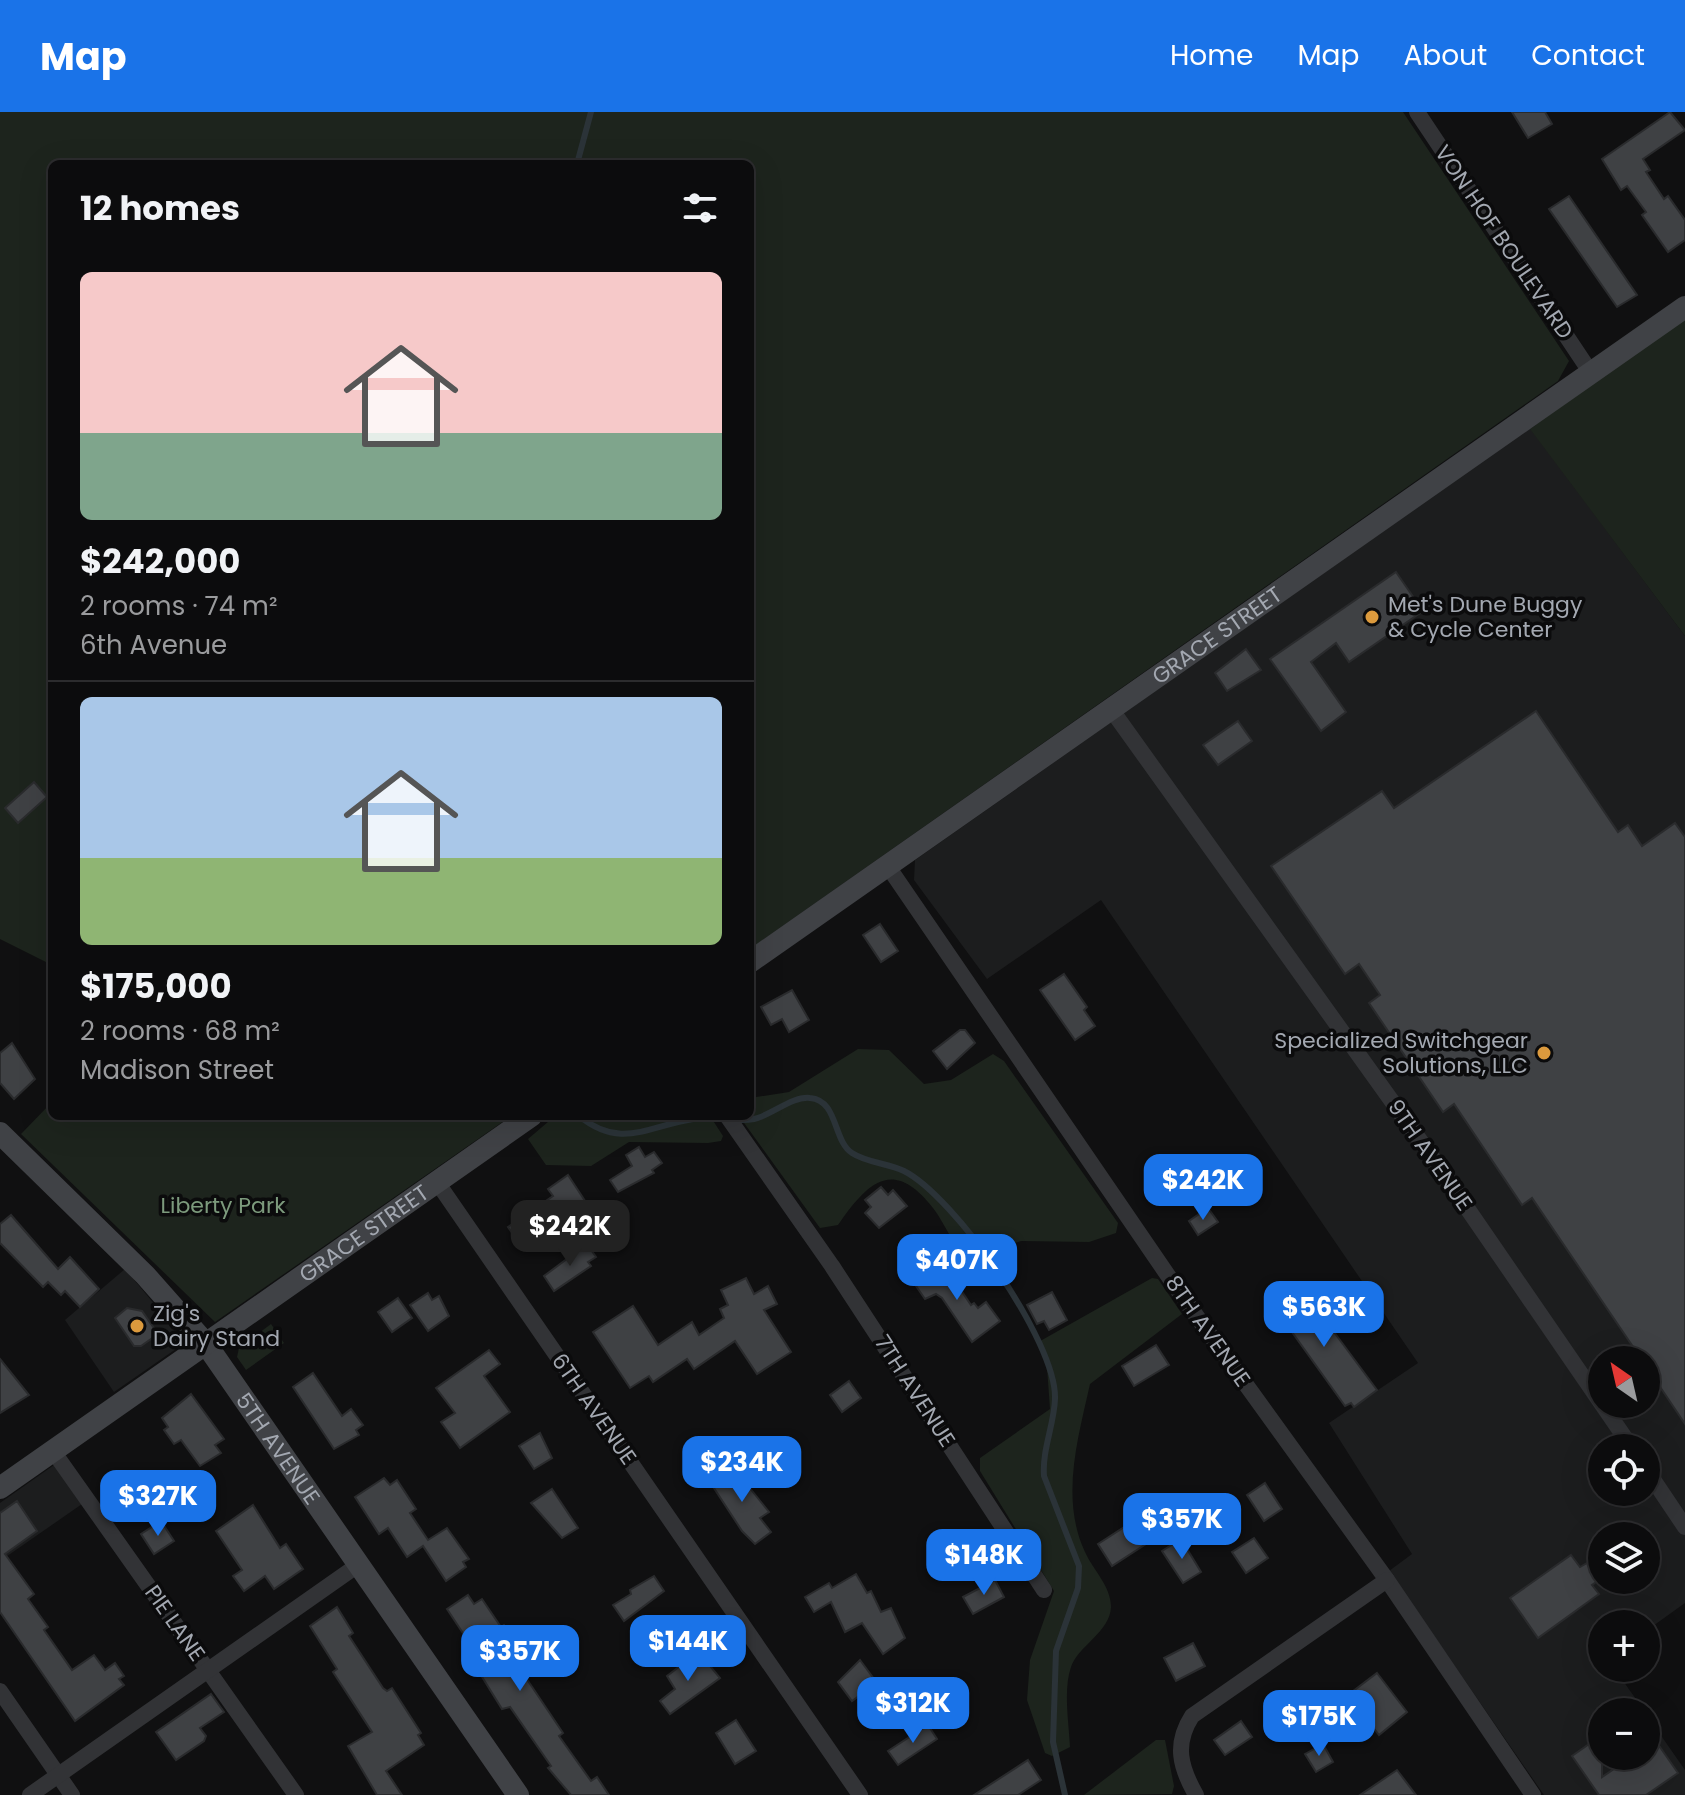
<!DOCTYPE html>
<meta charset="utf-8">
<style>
:root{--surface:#0c0c0d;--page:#151516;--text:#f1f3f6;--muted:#9a9b9d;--line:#2c2c2e;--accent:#1a73e8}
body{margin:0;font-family:Poppins,sans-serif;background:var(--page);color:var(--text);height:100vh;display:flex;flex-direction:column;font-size:30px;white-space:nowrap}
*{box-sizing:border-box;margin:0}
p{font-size:26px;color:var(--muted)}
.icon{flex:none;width:44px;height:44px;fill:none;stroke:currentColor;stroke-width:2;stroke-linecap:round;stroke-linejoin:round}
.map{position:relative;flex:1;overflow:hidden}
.details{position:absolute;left:48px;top:48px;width:706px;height:960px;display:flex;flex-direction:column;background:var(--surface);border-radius:12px;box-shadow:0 8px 32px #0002,0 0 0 2px var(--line)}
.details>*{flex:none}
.needle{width:52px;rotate:326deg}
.tools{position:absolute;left:1588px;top:1234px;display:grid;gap:16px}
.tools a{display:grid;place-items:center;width:72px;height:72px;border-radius:50%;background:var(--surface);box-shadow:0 8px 32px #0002,0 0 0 2px var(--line);font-size:40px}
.price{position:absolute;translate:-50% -68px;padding:0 18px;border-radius:16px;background:var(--accent);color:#fff;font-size:26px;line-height:52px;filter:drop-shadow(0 2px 4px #0008)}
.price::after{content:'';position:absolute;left:50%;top:48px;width:24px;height:18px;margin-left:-12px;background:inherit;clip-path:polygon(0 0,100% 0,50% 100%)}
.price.active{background:#222;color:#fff}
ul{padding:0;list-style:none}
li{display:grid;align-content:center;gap:16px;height:424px;padding:0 32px}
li+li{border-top:2px solid var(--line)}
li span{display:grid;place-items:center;height:248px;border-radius:12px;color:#555}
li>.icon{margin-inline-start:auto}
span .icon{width:144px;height:144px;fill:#fffc;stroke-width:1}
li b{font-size:34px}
h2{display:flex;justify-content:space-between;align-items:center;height:96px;padding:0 32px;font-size:34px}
header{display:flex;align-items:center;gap:48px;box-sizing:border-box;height:112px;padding:0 40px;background:var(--accent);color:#fff}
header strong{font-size:38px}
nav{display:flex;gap:44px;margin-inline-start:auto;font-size:28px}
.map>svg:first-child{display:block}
.built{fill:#1c1d1e;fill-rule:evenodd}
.green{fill:#1d241d}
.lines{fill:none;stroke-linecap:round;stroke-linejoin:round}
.stream{stroke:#2b3338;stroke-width:6}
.building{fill:#3f4144;stroke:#2a2b2d;stroke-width:2}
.street{stroke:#323336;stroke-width:16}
.secondary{stroke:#404246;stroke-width:22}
.poi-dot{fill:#dc9a3d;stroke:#0b0b0c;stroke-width:3}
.labels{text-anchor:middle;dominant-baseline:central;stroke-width:7;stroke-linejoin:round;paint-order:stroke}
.street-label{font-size:22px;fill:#a3a8b1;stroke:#0b0b0c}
.poi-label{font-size:22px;fill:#a3a8b1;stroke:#0b0b0c;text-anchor:start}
.park-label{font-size:22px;fill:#7c9a7c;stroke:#0b0b0c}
</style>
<header>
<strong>Map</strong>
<nav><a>Home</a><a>Map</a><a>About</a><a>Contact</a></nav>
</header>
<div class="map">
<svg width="1685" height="1683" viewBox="0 0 1685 1683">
<rect width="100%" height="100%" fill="#101011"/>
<g class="built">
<path d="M 1530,316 L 1685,524 L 1685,1491 L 1646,1519 L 1646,1512 L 1602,1512 L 1602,1556 L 1614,1556 L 1645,1600 L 1602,1600 L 1602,1644 L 1646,1644 L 1646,1602 L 1685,1658 L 1685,1683 L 1544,1683 L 1389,1459 L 1412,1442 L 1329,1311 L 1418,1251 L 1101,788 L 987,867 L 914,768 L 915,748 ZM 1602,1248 L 1646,1248 L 1646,1292 L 1602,1292 ZM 1602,1336 L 1646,1336 L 1646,1380 L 1602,1380 ZM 1602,1424 L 1646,1424 L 1646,1468 L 1602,1468 Z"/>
<polygon points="125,1157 186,1230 114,1280 65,1208"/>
<polygon points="54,1353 82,1392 0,1449 0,1391"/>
</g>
<g class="green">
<polygon points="0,0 1403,0 1569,249 1558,269 750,837 750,52 52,52 52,853 0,827"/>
<polygon points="1685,206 1685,524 1530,317"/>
<path d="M 858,937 L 889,938 L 924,972 L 951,968 L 993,942 L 1004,949 L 1118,1111 L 1116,1121 L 1089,1130 L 1021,1129 L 970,1147 C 953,1135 946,1113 933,1096 C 893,1045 868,1070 838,1113 L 820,1116 L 739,1004 L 750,1004 L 750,986 L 789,980 Z"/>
<polygon points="52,990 52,1004 511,1004 215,1210 21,1022"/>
<polygon points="555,1004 619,1004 639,1008 656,1004 710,1004 723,1024 721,1029 708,1031 629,1030 591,1054 546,1053 528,1027"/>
<path d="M 1152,1166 L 1158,1167 L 1182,1202 L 1090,1272 C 1078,1326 1060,1387 1085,1440 C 1093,1458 1111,1474 1111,1495 C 1110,1520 1078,1534 1071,1555 C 1063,1578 1069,1611 1070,1635 L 1052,1644 L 1045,1641 L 1027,1588 L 1030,1548 L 1054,1479 L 980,1359 L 980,1346 L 1050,1297 L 1047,1255 L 1038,1232 L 1042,1228 Z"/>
<polygon points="271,1212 284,1231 246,1258 237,1245 239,1236"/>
<polygon points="1156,1628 1165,1628 1174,1674 1172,1682 1084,1683"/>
</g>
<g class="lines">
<g class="stream">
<polyline points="577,52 591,0"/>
<path d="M 579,1004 C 621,1038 648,1014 693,1007 C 712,1003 734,1011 754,1007 C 772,1003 792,984 810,986 C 838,988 833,1029 852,1041 C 867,1051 888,1051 904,1059 C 954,1084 1057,1230 1055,1287 C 1054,1313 1042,1338 1044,1364 L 1079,1454 L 1078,1476 L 1056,1539 L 1053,1630 L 1065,1683"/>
</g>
</g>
<g class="building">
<polygon points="1512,0 1545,0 1552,12 1528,26"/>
<polygon points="1670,0 1685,18 1643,47 1650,58 1646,60 1664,87 1668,84 1685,108 1685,128 1668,140 1642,103 1646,100 1627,74 1621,78 1602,47"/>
<polygon points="1569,84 1637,183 1617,195 1549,97"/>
<polygon points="1396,460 1423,499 1349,550 1336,531 1311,550 1346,600 1321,619 1270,547"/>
<polygon points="1246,537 1261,558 1227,579 1215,561"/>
<polygon points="1536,599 1618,720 1628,713 1642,734 1675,711 1685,725 1685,1312 1646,1254 1646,1248 1642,1248 1532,1086 1522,1093 1454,992 1443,1000 1369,891 1380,883 1359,852 1345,862 1271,754 1382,679 1394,696"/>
<polygon points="1238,609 1252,629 1218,653 1203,633"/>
<polygon points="34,670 47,685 18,711 5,696"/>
<polygon points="880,812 898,839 881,850 863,823"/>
<polygon points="1064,862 1087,895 1084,898 1095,914 1075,928 1040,878"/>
<polygon points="792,878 809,908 789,920 782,907 771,913 761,895"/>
<polygon points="960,918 965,918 975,931 947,957 933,939"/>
<polygon points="12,931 35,967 14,987 0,971 0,941"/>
<polygon points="639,1035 645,1045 654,1040 662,1051 652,1058 654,1061 618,1080 610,1068 632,1054 626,1043"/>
<polygon points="568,1063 595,1104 602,1099 615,1118 595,1132 571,1098 517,1128 508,1115 553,1084 548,1077"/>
<polygon points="881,1075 888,1083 893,1078 907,1094 879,1116 865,1101 871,1095 865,1088"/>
<polygon points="1208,1096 1218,1110 1198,1123 1189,1109"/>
<polygon points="11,1103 58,1157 70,1145 99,1177 80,1195 65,1179 61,1183 48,1170 43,1175 0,1131 0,1112"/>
<polygon points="587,1132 596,1145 588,1150 591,1154 554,1179 544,1164"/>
<polygon points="942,1150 971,1193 974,1191 978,1196 986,1190 1000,1209 972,1230 942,1186 936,1182 925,1187 914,1171"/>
<polygon points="746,1166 754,1182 768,1174 777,1192 764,1198 791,1240 757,1262 735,1229 694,1257 687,1247 653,1270 649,1264 630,1276 593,1220 633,1194 658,1233 692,1210 699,1223 724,1206 720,1197 728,1193 721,1178"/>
<polygon points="1302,1177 1377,1278 1354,1295 1351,1291 1345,1294 1289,1216 1285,1219 1270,1199"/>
<polygon points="1052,1180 1067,1208 1049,1218 1044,1209 1037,1212 1027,1193"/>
<polygon points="428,1181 432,1188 439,1184 449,1204 428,1219 410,1193"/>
<polygon points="398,1186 412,1206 392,1220 378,1200"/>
<polygon points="127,1196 142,1199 158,1222 141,1234 134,1234 115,1206"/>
<polygon points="1156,1233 1169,1253 1134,1274 1122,1254"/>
<polygon points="489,1238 500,1252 484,1264 510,1300 460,1336 441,1310 455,1301 436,1276"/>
<polygon points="0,1247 29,1283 0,1301"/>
<polygon points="313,1261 342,1304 351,1297 363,1313 356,1318 359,1323 334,1337 293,1275"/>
<polygon points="849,1269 861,1286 842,1300 830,1283"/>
<polygon points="191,1282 224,1327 215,1333 221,1341 200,1354 181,1328 174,1332 164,1318 168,1315 162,1306"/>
<polygon points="540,1321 552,1346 534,1357 519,1334"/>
<polygon points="733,1355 769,1400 760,1406 771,1420 755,1432 742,1419 710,1370"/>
<polygon points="384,1366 390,1373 397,1368 416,1397 410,1401 428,1428 447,1416 469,1447 463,1450 466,1455 446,1469 423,1434 407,1445 388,1416 379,1422 355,1385"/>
<polygon points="1265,1371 1282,1397 1264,1409 1247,1383"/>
<polygon points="552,1377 578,1416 562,1426 531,1391"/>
<polygon points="17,1389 37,1419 5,1442 34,1482 28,1487 48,1515 44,1518 72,1558 94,1543 105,1558 115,1551 124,1564 119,1567 124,1573 75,1609 0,1500 0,1401"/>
<polygon points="253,1393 280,1436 286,1432 303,1457 274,1477 265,1464 244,1479 233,1464 242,1458 216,1419"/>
<polygon points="161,1409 174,1429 154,1442 141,1422"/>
<polygon points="1132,1410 1146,1432 1112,1454 1098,1432"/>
<polygon points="1254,1426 1268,1446 1246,1461 1232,1440"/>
<polygon points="1181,1427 1201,1460 1183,1471 1162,1439"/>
<polygon points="1571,1443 1580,1455 1587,1451 1599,1468 1592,1473 1599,1482 1538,1526 1510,1486"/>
<polygon points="856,1462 867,1481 871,1479 881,1500 891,1496 905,1526 883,1542 862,1511 845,1520 831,1490 814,1500 805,1485 829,1471 832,1476"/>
<polygon points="654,1464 664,1479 624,1509 613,1493 631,1482 630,1478"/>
<polygon points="995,1468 1004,1485 973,1502 963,1485"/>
<polygon points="468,1483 474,1492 482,1487 501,1515 504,1513 516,1530 510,1533 520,1549 516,1551 563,1621 559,1624 591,1669 597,1665 609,1683 571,1683 548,1656 551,1654 510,1595 502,1597 479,1560 483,1557 482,1550 447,1497"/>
<polygon points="337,1495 353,1521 349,1524 383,1576 387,1579 392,1576 421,1621 418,1623 424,1633 386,1659 402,1683 377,1683 348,1634 372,1620 333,1560 337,1557 310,1514"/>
<polygon points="1193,1531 1205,1554 1176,1569 1164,1546"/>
<polygon points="692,1545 699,1554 706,1549 720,1566 670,1602 660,1589 675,1577 667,1564"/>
<polygon points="860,1548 877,1571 852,1589 838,1570"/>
<polygon points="1377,1561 1407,1600 1379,1623 1348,1583"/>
<polygon points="211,1582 224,1600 200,1616 206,1624 204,1629 176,1648 156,1620"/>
<polygon points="940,1589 949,1601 932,1614 923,1601"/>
<polygon points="736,1608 756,1639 735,1652 716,1621"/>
<polygon points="1241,1609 1252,1625 1225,1643 1214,1628"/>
<polygon points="928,1613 937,1627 898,1653 888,1639"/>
<polygon points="1646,1615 1678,1661 1646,1683 1599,1683 1572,1644 1602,1623 1602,1665 1633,1644 1646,1644"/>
<polygon points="1323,1632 1333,1650 1316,1660 1305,1642"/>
<polygon points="1028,1648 1041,1668 1018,1683 974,1683"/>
<polygon points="1397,1658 1416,1683 1360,1683"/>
</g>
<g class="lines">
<g class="street">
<polyline points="1417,0 1591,261"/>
<polyline points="1111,597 1434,1048 1632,1336"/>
<polyline points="887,753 1182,1184 1387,1468 1533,1683"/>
<polyline points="727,1004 832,1154 1044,1478"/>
<polyline points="437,1070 860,1683"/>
<polyline points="53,1339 296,1683"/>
<polyline points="1646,1357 1685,1415"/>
<polyline points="0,1579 72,1683"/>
<polyline points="30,1683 358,1453"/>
<path d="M 1196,1683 C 1180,1655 1174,1632 1192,1604 L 1387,1468"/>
</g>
<g class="secondary">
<path id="s1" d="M 750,850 L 1685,195"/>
<path id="s2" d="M 0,1021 L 145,1163 L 206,1232 L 518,1683"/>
<path id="s3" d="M 0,1376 L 531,1004"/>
</g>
</g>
<g class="poi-dot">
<circle cx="1372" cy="505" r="8"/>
<circle cx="1544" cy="941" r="8"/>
<circle cx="137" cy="1214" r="8"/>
</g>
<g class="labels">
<g class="street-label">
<text transform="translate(1504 130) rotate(56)">VON HOF BOULEVARD</text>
<text stroke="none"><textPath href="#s1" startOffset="570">GRACE STREET</textPath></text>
<text transform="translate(1430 1043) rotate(55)">9TH AVENUE</text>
<text stroke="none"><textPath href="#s3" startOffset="444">GRACE STREET</textPath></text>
<text transform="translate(1208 1219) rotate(55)">8TH AVENUE</text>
<text transform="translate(915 1279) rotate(57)">7TH AVENUE</text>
<text transform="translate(594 1297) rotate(55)">6TH AVENUE</text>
<text stroke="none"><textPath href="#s2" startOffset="422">5TH AVENUE</textPath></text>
<text transform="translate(175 1511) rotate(55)">PIE LANE</text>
</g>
<g class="poi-label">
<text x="1388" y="492">Met's Dune Buggy<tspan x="1388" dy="25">&amp; Cycle Center</tspan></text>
<text x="1528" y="928" text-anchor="end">Specialized Switchgear<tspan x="1528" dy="25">Solutions, LLC</tspan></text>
<text x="153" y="1201">Zig's<tspan x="153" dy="25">Dairy Stand</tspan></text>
</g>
<g class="park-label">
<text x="223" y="1093">Liberty Park</text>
</g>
</g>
</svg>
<div class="tools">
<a><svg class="needle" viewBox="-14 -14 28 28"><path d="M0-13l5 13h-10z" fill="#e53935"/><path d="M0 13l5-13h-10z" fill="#9a9b9d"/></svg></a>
<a><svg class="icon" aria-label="locate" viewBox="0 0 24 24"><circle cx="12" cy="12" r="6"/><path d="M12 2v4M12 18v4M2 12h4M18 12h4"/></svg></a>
<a><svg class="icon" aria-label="layers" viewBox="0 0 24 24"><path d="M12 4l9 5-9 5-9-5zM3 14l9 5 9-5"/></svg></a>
<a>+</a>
<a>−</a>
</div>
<b class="price" style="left:1203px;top:1110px">$242K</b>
<b class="price active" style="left:570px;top:1156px">$242K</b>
<b class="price" style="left:957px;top:1190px">$407K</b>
<b class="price" style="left:1324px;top:1237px">$563K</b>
<b class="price" style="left:742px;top:1392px">$234K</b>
<b class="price" style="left:158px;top:1426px">$327K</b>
<b class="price" style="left:1182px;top:1449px">$357K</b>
<b class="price" style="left:984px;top:1485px">$148K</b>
<b class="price" style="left:688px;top:1571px">$144K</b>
<b class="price" style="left:520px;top:1581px">$357K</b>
<b class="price" style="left:913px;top:1633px">$312K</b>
<b class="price" style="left:1319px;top:1646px">$175K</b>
<section class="details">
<h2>12 homes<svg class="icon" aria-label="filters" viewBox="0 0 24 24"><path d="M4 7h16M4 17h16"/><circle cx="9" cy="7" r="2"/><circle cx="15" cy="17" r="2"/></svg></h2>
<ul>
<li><span style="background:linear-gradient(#f6c9c9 65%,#7fa58c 0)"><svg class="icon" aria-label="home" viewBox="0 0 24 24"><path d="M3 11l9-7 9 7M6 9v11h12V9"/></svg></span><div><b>$242,000</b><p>2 rooms · 74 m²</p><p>6th Avenue</p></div></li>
<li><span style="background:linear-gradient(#a9c7e8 65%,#8fb573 0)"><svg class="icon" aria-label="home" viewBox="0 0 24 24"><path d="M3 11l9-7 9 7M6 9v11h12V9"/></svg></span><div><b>$175,000</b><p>2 rooms · 68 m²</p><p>Madison Street</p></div></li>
</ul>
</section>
</div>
